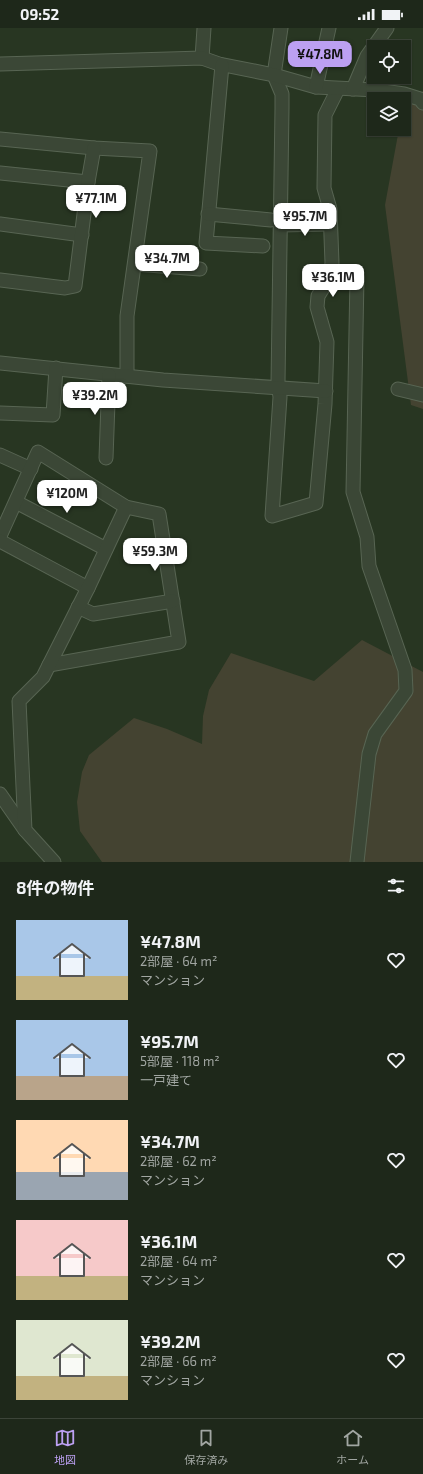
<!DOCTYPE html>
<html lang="ja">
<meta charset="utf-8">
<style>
:root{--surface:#1e281a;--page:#263023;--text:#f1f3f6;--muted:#a1a6a2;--line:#3c4439;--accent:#bca0f2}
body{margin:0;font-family:"Exo 2","Noto Sans JP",sans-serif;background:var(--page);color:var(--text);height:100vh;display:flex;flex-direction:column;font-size:15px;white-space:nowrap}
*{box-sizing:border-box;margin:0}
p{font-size:13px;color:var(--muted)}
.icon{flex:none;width:22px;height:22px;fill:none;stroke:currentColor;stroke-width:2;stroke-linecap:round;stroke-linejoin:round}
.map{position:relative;height:834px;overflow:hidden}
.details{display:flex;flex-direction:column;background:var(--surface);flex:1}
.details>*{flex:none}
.buttons{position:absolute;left:367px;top:12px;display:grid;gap:8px}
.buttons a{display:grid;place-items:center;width:44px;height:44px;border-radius:0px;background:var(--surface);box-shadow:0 1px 3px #0004,0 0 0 1px var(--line);font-size:20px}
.price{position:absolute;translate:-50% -34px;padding:0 9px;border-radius:8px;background:#fff;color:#222;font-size:13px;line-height:26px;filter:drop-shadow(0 1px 2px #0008)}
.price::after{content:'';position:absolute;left:50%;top:24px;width:12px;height:9px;margin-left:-6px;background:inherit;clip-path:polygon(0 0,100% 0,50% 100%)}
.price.current{background:var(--accent);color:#111}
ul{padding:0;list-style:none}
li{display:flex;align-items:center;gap:12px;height:100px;padding:0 16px}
li span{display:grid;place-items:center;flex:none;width:112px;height:80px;border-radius:0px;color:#555}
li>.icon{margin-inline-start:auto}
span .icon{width:48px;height:48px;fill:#fffc;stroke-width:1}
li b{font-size:17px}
h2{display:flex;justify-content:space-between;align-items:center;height:48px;padding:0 16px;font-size:17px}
.status{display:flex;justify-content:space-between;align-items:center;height:28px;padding:0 20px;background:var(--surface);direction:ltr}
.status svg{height:11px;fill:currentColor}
.tabs{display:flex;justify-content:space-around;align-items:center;height:56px;border-top:1px solid var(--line);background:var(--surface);font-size:11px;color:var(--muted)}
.tabs a{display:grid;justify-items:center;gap:2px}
.tabs .current{color:var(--accent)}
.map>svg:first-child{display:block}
.green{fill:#444331}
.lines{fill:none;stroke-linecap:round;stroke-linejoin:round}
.minor-casing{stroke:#586553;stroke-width:15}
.minor{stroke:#3b4736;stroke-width:13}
</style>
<div class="status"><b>09:52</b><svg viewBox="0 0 49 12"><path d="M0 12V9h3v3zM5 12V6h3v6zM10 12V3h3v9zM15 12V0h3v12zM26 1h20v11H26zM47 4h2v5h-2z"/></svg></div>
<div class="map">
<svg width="423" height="834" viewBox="0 0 423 834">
<rect width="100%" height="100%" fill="#283622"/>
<g class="green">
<polygon points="423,63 423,381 411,377 385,177 399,101 404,101 404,77"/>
<polygon points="362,612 423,644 423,834 102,834 80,803 77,774 82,744 89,727 134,690 167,701 202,716 203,688 209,662 231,625 314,653"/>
</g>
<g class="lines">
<g class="minor-casing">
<g id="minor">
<polyline points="281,0 274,47 282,66 282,80 278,355 280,369 272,488 316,475 325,376 327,314 317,279 318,268 330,249 332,235 330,181 324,160 325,87 338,61"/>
<polyline points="202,30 204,0"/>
<polyline points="0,36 202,30 219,36 274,47 316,59 376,62 404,66 420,71 423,75"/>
<polyline points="222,37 206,215 263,218"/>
<polyline points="316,59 329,0"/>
<polyline points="353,61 367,28 387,0"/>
<polyline points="0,111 94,120 150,123 127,288 127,348"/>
<polyline points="0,145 88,154"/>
<polyline points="208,186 271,192"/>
<polyline points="0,196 82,207"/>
<polyline points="280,197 330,196"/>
<polyline points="135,236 200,241"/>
<polyline points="0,252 65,260 75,258 88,154 94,120"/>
<polyline points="0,335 163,352 326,363"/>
<polyline points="398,361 423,367"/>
<polyline points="0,385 53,387 56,340"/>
<polyline points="0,427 31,441"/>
<polyline points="106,430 109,347"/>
<polyline points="16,474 106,521"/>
<polyline points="0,508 38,424 126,479 159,486 179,614 49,637"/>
<polyline points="0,513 88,560"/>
<polyline points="78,579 93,586 173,573"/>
<polyline points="0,766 25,802"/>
<polyline points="54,834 25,802 19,673 43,649 88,560 126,479"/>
<polyline points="357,834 369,726 375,706 406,663 405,642 369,538 367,509 353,464 357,249"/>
</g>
</g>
<use href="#minor" class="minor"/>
</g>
</svg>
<div class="buttons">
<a><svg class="icon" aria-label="locate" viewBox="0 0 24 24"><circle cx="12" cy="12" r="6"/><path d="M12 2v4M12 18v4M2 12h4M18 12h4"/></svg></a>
<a><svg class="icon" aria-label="layers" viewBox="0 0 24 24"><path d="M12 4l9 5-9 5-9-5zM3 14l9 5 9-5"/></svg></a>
</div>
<b class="price current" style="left:320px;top:47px">¥47.8M</b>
<b class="price" style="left:96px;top:191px">¥77.1M</b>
<b class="price" style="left:305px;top:209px">¥95.7M</b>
<b class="price" style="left:167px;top:251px">¥34.7M</b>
<b class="price" style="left:333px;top:270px">¥36.1M</b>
<b class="price" style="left:95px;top:388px">¥39.2M</b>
<b class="price" style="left:67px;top:486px">¥120M</b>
<b class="price" style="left:155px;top:544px">¥59.3M</b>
</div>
<section class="details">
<h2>8件の物件<svg class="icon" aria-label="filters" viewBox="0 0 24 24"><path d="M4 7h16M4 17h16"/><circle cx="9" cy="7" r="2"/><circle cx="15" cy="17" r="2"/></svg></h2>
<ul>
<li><span style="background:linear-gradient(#a9c7e8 70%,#c2b280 0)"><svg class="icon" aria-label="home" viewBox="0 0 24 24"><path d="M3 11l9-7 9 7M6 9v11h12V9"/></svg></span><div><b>¥47.8M</b><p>2部屋 · 64 m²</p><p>マンション</p></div><svg class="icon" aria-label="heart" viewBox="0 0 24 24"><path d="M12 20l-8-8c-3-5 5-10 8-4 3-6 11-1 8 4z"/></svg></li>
<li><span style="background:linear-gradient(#a9c7e8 70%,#b9a48a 0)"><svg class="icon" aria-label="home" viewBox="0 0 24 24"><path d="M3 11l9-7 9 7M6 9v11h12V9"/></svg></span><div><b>¥95.7M</b><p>5部屋 · 118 m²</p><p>一戸建て</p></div><svg class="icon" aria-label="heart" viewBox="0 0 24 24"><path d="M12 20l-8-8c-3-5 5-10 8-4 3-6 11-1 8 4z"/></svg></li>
<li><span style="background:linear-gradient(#ffd9b3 65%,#9aa5b1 0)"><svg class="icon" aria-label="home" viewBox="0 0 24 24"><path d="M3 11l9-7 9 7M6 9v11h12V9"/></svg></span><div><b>¥34.7M</b><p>2部屋 · 62 m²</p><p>マンション</p></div><svg class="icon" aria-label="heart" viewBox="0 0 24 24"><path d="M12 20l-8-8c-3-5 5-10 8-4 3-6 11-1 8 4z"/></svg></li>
<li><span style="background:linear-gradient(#f6c9c9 70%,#c2b280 0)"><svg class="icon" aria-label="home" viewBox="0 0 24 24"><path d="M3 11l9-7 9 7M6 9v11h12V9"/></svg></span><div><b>¥36.1M</b><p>2部屋 · 64 m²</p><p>マンション</p></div><svg class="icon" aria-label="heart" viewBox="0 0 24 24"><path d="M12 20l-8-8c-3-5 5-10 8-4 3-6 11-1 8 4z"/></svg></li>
<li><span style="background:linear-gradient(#dfe7d0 70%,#c2b280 0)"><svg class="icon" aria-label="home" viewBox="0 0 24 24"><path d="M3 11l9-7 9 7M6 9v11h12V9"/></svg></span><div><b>¥39.2M</b><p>2部屋 · 66 m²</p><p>マンション</p></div><svg class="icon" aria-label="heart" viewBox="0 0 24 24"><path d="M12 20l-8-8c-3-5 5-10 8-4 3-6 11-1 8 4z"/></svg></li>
</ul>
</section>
<nav class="tabs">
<a class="current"><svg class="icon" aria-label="map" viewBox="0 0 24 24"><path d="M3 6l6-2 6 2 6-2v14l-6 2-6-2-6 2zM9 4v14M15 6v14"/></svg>地図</a>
<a><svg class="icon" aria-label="saved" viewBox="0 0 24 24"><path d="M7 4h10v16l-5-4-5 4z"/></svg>保存済み</a>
<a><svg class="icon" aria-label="home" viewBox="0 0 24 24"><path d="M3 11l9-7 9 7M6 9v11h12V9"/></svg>ホーム</a>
</nav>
